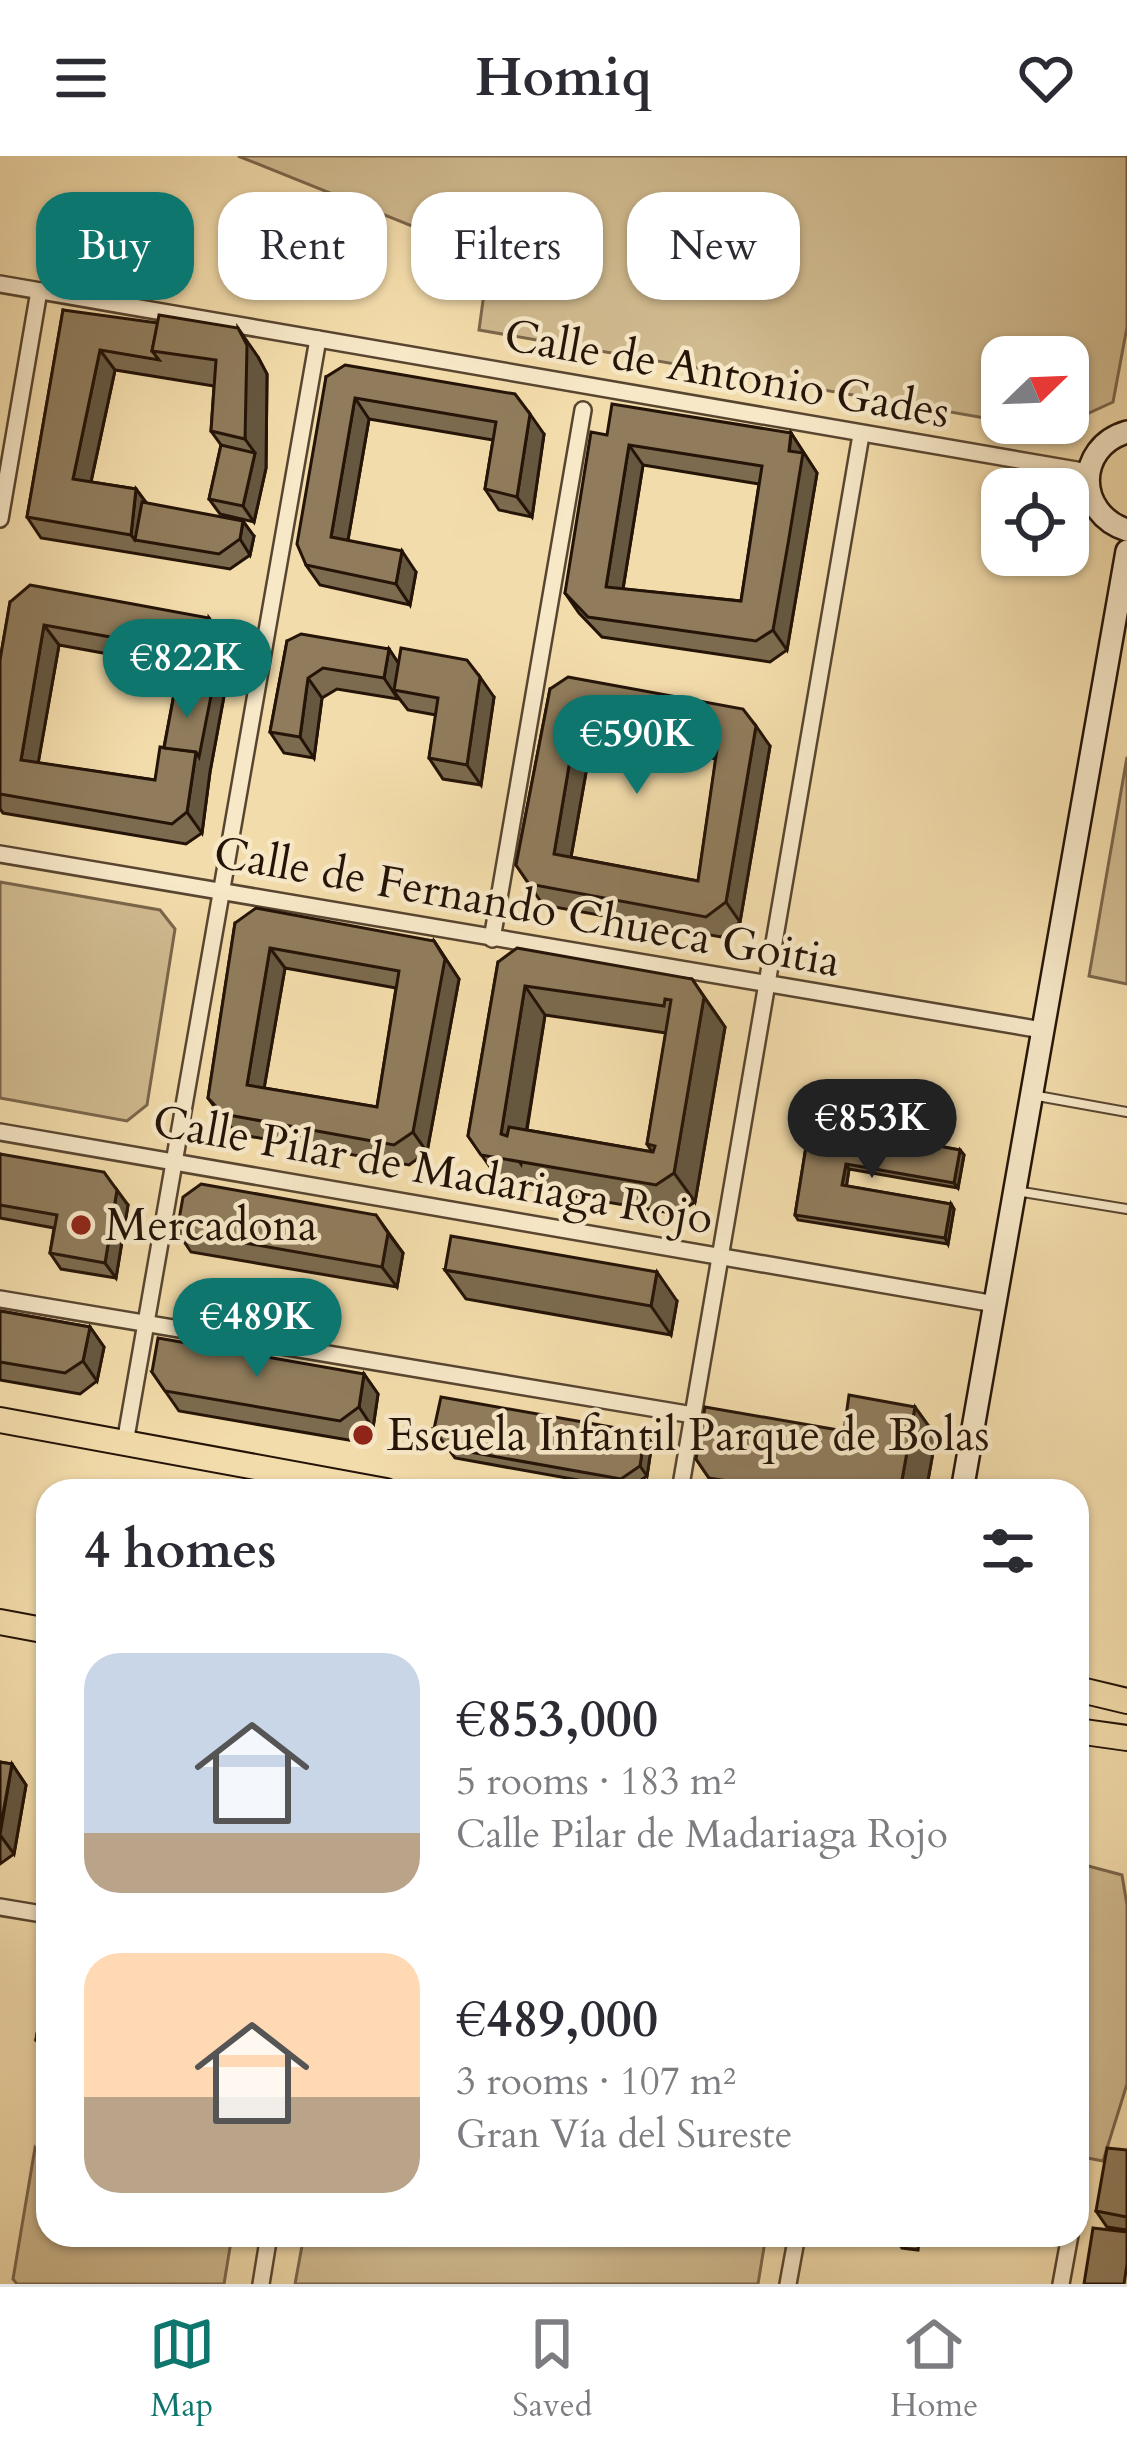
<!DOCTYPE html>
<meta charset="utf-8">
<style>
:root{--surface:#fff;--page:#f2f2f3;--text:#2b2b33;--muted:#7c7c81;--line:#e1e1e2;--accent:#0f766e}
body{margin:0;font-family:Cardo,serif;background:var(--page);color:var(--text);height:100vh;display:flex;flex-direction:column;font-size:45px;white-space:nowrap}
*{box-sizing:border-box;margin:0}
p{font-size:39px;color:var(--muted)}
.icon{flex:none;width:66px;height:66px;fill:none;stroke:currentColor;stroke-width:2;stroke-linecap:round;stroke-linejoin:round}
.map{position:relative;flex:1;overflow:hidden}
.panel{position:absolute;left:36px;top:1323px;width:1053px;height:768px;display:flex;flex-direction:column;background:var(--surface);border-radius:36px;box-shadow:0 3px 9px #0004}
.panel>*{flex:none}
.top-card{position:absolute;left:36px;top:36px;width:1056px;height:108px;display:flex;gap:24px}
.needle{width:78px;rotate:67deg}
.controls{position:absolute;left:981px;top:180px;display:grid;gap:24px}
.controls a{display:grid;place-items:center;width:108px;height:108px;border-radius:24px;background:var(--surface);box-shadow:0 3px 9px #0004;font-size:60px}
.price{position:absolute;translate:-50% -102px;padding:0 27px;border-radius:42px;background:var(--accent);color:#fff;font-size:39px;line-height:78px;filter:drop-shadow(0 3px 6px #0008)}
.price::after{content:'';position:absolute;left:50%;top:72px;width:36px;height:27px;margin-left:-18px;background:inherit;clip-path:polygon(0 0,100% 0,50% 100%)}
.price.active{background:#222;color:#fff}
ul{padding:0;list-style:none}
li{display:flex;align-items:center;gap:36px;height:300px;padding:0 48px}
li span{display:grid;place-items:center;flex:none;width:336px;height:240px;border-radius:36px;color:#555}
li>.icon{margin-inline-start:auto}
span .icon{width:144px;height:144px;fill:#fffc;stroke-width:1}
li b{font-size:51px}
h2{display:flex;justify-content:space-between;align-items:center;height:144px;padding:0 48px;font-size:51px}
.chip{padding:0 42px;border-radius:36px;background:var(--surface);box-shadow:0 3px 9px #0004;font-size:42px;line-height:108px}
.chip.active{background:var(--accent);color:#fff}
header{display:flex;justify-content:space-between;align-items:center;height:156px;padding:0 48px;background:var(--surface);font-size:54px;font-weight:700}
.menu{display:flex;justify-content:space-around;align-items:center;height:168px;border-top:3px solid var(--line);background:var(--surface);font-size:33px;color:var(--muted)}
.menu a{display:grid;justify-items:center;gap:6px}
.menu .active{color:var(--accent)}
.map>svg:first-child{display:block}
.green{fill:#d0ba8f;stroke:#7a664b;stroke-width:3}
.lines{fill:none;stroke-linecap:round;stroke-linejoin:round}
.lane-casing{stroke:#584530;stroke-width:12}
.street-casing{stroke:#584530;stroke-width:20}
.secondary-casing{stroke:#241307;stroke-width:26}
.primary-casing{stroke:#241307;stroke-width:28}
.lane{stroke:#f7e8c8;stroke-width:8}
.street{stroke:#f7e8c8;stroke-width:15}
.secondary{stroke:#f7e8c8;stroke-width:21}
.primary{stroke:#f3dcab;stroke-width:24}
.wall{fill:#7c6b4f;stroke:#241307;stroke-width:3;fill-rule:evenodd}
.shaded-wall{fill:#655740;stroke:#241307;stroke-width:3}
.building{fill:#907c5c;stroke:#241307;stroke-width:3;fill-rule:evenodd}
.poi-dot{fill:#8f2418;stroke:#f7e8c8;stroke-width:4.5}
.labels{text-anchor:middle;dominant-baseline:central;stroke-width:9;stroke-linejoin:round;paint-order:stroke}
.street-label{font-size:45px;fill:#241307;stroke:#f7e8c8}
.poi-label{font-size:45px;fill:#241307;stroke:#f7e8c8;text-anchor:start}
</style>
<header><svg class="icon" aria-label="menu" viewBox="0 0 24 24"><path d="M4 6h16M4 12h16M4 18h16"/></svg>Homiq<svg class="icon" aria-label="heart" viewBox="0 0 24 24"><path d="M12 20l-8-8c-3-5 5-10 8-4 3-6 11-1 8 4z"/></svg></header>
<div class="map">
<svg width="1127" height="2128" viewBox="0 0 1127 2128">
<rect width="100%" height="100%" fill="#f3dcab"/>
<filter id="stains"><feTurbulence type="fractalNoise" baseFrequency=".00167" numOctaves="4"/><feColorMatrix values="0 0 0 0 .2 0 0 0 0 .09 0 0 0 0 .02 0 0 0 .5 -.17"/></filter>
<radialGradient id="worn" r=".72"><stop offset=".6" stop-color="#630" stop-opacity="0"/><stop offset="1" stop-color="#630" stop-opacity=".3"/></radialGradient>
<g class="green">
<polygon points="238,0 1127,0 1127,171 1113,246 1087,258 1067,276 1015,267 1068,267 1068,201 1002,201 1002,265 479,174 489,101"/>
<polygon points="1127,601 1127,828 1089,820"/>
<polygon points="0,726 160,754 175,773 147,949 127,965 0,942"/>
<polygon points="1077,1707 1122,1719 1127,1749 1127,1928 1103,2005 1077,2000"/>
<polygon points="35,1992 48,2009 48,2079 232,2079 224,2128 17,2128 13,2123"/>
<polygon points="304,2079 766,2079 758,2128 295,2128"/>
</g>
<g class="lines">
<g class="lane-casing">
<g id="lane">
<polyline points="1032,939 1127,956"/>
<polyline points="1016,1035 1127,1053"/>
</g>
</g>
<g class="street-casing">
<g id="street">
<polyline points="0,128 1088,316"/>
<polyline points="0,363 39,135"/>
<polyline points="0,698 1042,874"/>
<polyline points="492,783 583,254"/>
<polyline points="0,976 995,1148"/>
<polyline points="0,1143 693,1259"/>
<polyline points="125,1287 318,183"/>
<polyline points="680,1335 861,279"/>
<polyline points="0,1751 48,1759"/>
<polyline points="261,2128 269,2079"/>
<polyline points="788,2128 797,2079"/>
<polyline points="1061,2128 1070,2079"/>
</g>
</g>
<g class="secondary-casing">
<g id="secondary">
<path d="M 1127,276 C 1075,291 1076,358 1127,374"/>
<polyline points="962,1335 1127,395"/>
</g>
</g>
<g class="primary-casing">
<g id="primary">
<polyline points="0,1264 386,1335"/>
<polyline points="0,1466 48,1475"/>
<polyline points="1077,1533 1127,1545"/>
<polyline points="1077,1575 1127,1582"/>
</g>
</g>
<use href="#lane" class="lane"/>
<use href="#street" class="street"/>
<use href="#secondary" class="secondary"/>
<use href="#primary" class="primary"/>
</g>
<g class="wall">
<polygon points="63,154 258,201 267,218 266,312 254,366 220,358 209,343 221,289 211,275 214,230 115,214 91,326 136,333 146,347 254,380 250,399 230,413 41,382 27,361"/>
<polygon points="326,221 544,278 532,361 499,354 485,333 493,284 369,263 348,384 416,416 410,449 320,429 306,409"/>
<path d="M 791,277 L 817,317 L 787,494 L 770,506 L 602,481 L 579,457 L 565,437 L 607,279 ZM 643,309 L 759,328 L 741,445 L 623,433 Z"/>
<path d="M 10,446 L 224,482 L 231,502 L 210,616 L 202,677 L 186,688 L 3,657 L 0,653 L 0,504 ZM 59,489 L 174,510 L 172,528 L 175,533 L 164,591 L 155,624 L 38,607 Z"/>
<polygon points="287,485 389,493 398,507 494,541 481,629 443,623 429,602 436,559 408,554 398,541 398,543 337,533 322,542 314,602 284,597 270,576"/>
<path d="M 550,533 L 770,590 L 740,766 L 721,781 L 543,749 L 516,709 ZM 593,577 L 716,603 L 698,725 L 571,701 Z"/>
<path d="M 235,767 L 434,785 L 459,823 L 427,996 L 409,1009 L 237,978 L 223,962 L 208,942 ZM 285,812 L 396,832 L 377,951 L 264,932 Z"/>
<path d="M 498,806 L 692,823 L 725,871 L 695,1046 L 676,1058 L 502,1028 L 468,980 ZM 545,859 L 666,877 L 647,988 L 652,996 L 527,974 Z"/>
<polygon points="810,966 960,994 964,999 958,1032 849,1013 846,1030 951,1048 954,1053 948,1088 798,1064 795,1059"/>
<polygon points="0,998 128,1049 116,1122 61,1113 50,1097 54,1072 0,1062"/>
<polygon points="376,1059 403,1097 397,1131 191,1096 177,1075"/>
<polygon points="445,1114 677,1145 671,1179 466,1143"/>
<polygon points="0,1155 90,1171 104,1191 97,1225 80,1238 0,1224"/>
<polygon points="152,1216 364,1218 378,1238 373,1272 354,1285 179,1255"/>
<polygon points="434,1273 652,1287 647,1320 628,1333 455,1302"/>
<polygon points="844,1275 936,1280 926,1335 718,1335 696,1303"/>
<polygon points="0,1606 12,1608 26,1629 14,1698 0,1708"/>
<polygon points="48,1814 48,1901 36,1884"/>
<polygon points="1127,1994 1127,2074 1107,2071 1096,2055"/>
<polygon points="920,2081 918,2094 902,2092 898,2086"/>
</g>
<g class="shaded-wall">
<polygon points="238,172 258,201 267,218 266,312 254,366 243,350 255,297 245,283"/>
<polygon points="100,194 115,214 87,344 73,323"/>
<polygon points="355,242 369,263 345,401 331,381"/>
<polygon points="530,258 544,278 532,361 517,341"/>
<polygon points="791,277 817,317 787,494 773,474"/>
<polygon points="629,289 643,309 620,451 606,431"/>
<polygon points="136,333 151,353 135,384 131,379"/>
<polygon points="243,365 254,380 250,399 240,383"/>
<polygon points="402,395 416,416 410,449 396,428"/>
<polygon points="209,462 224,482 231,502 210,616 202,677 187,656 196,596 211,540 208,535"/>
<polygon points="44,469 59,489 35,625 21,604"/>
<polygon points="389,493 403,514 394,534 398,543 384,522"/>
<polygon points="480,521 494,541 481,629 467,609"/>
<polygon points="308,522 322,542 314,602 300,581"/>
<polygon points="578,557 593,577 568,718 554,698"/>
<polygon points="756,570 770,590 740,766 726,746"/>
<polygon points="434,785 459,823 427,996 413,976"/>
<polygon points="270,792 285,812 261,950 247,929"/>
<polygon points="525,830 545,859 521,1008 501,978"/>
<polygon points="704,841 725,871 695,1046 674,1017"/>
<polygon points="960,994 964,999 958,1032 954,1027"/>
<polygon points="846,1008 849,1013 846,1034 842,1029"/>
<polygon points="117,1034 128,1049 116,1122 105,1107"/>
<polygon points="951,1048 954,1053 948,1088 945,1082"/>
<polygon points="388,1077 403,1097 397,1131 382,1111"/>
<polygon points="657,1116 677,1145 671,1179 651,1150"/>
<polygon points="90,1171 104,1191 97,1225 83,1205"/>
<polygon points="364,1218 378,1238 373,1272 359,1251"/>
<polygon points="915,1251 936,1280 926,1335 900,1335"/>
<polygon points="645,1277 652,1287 647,1320 640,1310"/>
<polygon points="12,1608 26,1629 14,1698 0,1679"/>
</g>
<g class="building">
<polygon points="63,154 158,167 152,195 159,204 100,194 73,323 136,333 131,379 27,361"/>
<polygon points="159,159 238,172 247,189 245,283 211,275 216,204 152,195"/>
<polygon points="345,209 515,238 530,258 517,341 485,333 496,266 355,242 331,381 402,395 396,428 306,409 297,388 326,221"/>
<path d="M 612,248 L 791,277 L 789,295 L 803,297 L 789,382 L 773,474 L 756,485 L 588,461 L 565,437 L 591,276 L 607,279 ZM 629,289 L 762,310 L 741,445 L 606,431 Z"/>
<polygon points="221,289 255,297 243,350 209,343"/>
<polygon points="142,346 243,365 240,383 219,398 135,384"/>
<polygon points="30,429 209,462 217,482 208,535 172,528 177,493 44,469 21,604 155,624 160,591 196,596 187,656 172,668 0,638 0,504 10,446"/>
<polygon points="301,478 389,493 384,522 323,512 308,522 300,581 270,576 287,485"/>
<polygon points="401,492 467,504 480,521 467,609 429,602 438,542 394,534"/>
<path d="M 568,521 L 743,553 L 756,570 L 726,746 L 706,761 L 529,728 L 516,709 L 550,533 ZM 578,557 L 718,586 L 698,725 L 554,698 Z"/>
<polygon points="175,533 211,540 199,601 196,596 164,592"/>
<path d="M 256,752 L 434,785 L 445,803 L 413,976 L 394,989 L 223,958 L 208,942 L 235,767 ZM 270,792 L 399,815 L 377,951 L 247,929 Z"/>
<path d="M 517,792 L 692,823 L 704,841 L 674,1017 L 656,1029 L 481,999 L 468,980 L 498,806 ZM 525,830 L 664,850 L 665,843 L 671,844 L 647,988 L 655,990 L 653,996 L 509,971 L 507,980 L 501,978 Z"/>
<polygon points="810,966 960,994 954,1027 846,1008 842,1029 951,1048 945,1082 795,1059"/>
<polygon points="0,998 104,1016 117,1034 105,1107 50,1097 57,1059 0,1049"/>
<polygon points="201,1028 376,1059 388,1077 382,1111 177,1075 183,1041"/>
<polygon points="451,1080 657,1116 651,1150 445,1114"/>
<polygon points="0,1155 90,1171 83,1205 65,1217 0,1206"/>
<polygon points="158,1182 364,1218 359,1251 340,1265 165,1235 152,1216"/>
<polygon points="849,1239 915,1251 900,1335 788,1335 709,1322 696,1303 705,1251 844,1275"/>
<polygon points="441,1241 645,1277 640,1310 621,1323 447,1292 434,1273"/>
<polygon points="0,1606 12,1608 0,1674"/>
<polygon points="48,1814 48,1886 36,1884"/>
<polygon points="1107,1992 1127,1994 1127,2061 1096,2055"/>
<polygon points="1093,2072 1127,2076 1127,2108 1124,2128 1084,2128"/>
<polygon points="899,2079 916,2079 915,2089 898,2086"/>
</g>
<g class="poi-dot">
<circle cx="81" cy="1069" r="12"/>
<circle cx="363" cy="1279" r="12"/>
</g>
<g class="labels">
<g class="street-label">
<text transform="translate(727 218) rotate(10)">Calle de Antonio Gades</text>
<text transform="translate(527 751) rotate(10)">Calle de Fernando Chueca Goitia</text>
<text transform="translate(433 1014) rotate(10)">Calle Pilar de Madariaga Rojo</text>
</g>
<g class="poi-label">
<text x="105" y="1069">Mercadona</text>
<text x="387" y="1279">Escuela Infantil Parque de Bolas</text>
</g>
</g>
<rect width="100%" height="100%" filter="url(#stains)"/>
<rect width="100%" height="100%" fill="url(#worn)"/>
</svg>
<div class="controls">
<a><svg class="needle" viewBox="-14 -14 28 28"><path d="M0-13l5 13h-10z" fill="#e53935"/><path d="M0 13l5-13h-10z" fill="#7c7c81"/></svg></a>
<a><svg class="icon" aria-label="locate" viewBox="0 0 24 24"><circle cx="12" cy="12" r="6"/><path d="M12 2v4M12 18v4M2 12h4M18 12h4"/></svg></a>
</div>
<b class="price" style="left:187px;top:565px">€822K</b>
<b class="price" style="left:637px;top:641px">€590K</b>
<b class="price active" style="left:872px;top:1025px">€853K</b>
<b class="price" style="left:257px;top:1224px">€489K</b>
<div class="top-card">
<a class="chip active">Buy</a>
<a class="chip">Rent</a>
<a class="chip">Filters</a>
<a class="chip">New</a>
</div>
<section class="panel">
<h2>4 homes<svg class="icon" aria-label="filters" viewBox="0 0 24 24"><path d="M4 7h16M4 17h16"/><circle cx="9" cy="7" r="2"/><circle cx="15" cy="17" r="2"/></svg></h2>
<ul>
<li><span style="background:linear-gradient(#c9d6e8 75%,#b9a48a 0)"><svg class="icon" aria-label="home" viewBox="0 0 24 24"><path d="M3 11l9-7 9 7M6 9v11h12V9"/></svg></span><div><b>€853,000</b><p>5 rooms · 183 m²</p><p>Calle Pilar de Madariaga Rojo</p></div></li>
<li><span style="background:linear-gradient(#ffd9b3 60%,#b9a48a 0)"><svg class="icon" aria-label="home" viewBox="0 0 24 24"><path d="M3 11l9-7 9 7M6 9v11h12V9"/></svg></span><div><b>€489,000</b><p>3 rooms · 107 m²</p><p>Gran Vía del Sureste</p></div></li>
</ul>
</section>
</div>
<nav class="menu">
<a class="active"><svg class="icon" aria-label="map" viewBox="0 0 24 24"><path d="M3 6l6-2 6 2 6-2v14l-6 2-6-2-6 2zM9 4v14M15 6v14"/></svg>Map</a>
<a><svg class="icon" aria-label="saved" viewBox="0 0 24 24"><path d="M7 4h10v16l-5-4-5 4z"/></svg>Saved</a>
<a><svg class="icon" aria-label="home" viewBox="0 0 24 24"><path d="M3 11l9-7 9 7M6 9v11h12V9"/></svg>Home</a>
</nav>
